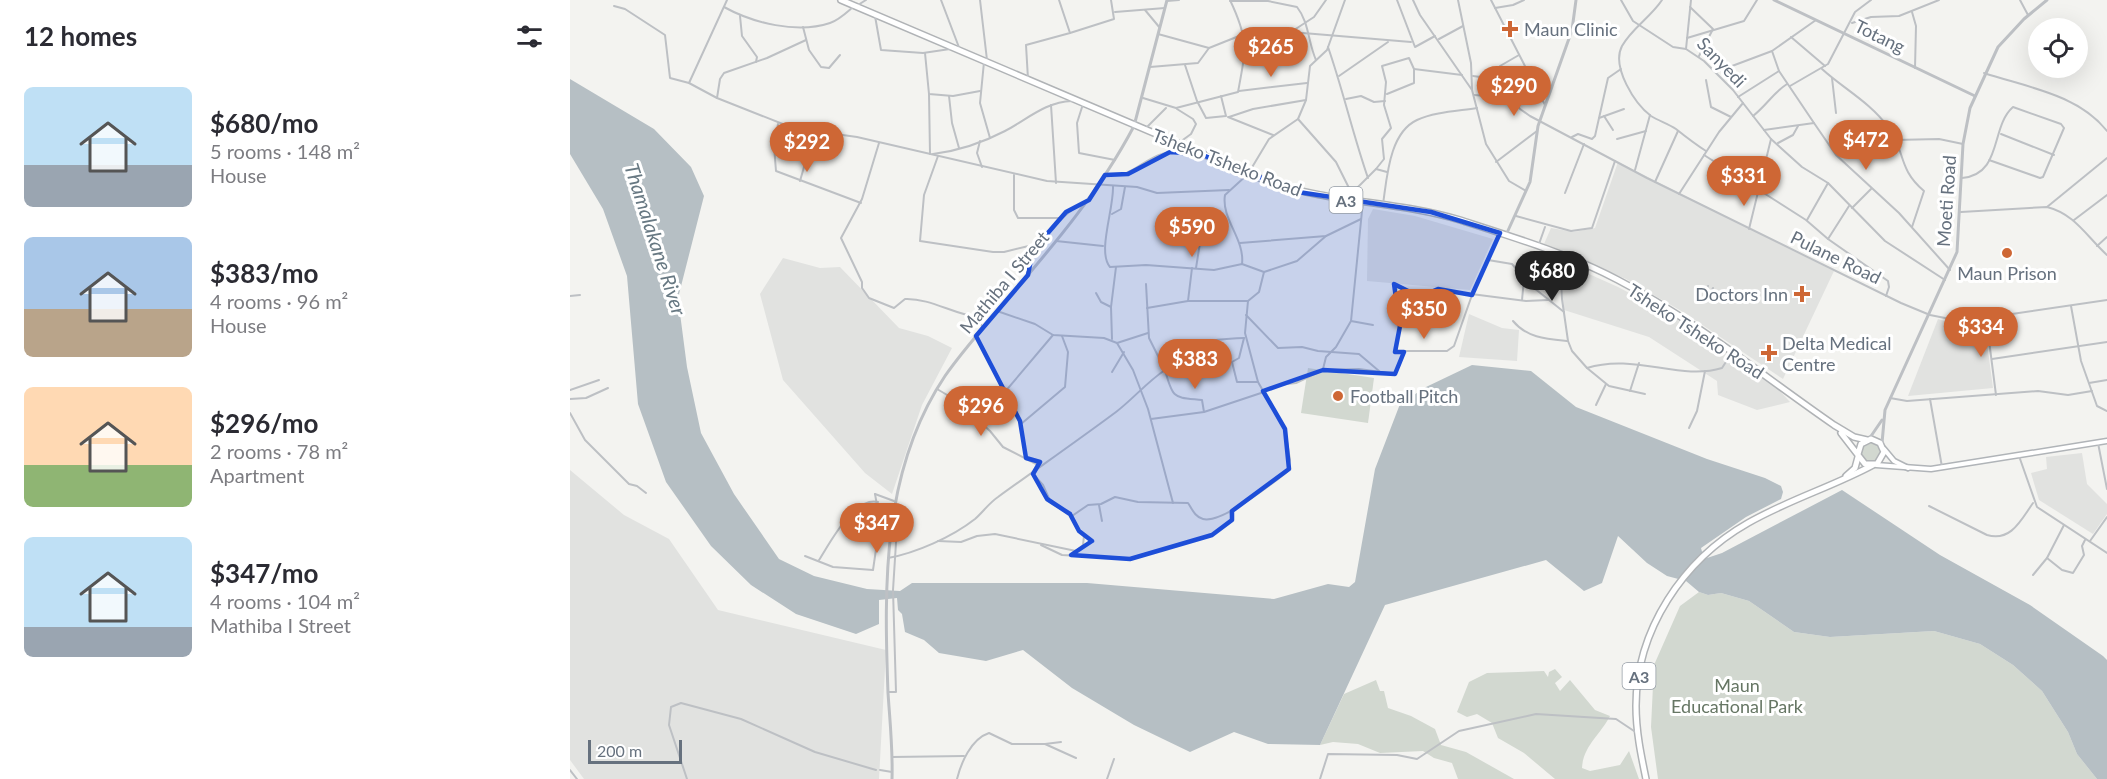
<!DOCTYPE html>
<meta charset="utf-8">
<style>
:root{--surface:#fff;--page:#f2f2f3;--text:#2b2b33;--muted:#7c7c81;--accent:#ce6735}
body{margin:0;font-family:Lato,sans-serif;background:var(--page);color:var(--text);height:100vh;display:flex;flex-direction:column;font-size:22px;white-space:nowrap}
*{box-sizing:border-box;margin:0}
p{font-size:20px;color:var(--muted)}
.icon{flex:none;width:33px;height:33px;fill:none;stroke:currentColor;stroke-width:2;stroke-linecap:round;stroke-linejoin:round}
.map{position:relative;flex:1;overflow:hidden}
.sheet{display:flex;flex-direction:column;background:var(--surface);width:570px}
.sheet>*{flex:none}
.buttons{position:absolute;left:1458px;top:18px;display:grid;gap:12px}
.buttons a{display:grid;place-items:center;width:60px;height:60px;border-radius:50%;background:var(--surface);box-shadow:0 6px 24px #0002;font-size:30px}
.scale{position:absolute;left:18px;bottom:15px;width:94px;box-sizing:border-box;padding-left:6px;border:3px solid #66717e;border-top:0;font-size:16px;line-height:21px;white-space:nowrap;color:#66717e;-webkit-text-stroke:4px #fff;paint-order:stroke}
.price{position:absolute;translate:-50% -51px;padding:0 14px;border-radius:21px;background:var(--accent);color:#fff;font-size:20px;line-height:39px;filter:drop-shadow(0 2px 3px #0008)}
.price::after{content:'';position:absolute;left:50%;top:36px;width:18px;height:14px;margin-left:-9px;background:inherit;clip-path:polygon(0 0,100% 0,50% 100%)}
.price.selected{background:#222;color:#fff}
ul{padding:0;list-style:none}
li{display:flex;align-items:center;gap:18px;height:150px;padding:0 24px}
li span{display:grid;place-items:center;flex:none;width:168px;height:120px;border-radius:9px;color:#555}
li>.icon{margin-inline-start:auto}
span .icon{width:72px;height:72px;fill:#fffc;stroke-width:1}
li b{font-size:26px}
h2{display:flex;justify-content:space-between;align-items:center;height:72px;padding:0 24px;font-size:26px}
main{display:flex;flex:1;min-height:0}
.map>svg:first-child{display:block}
.built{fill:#e1e2e0}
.green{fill:#d2d8d0}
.water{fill:#b6bfc4}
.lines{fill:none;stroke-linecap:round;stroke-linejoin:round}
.secondary-casing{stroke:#b0b4b8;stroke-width:7}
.trunk-casing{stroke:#b0b3b6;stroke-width:8}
.pedestrian{stroke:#bdc0c4;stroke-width:2}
.minor{stroke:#bdc0c4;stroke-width:2}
.tertiary{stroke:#bdc0c4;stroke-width:3}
.secondary{stroke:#fff;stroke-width:4}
.trunk{stroke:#fff;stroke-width:5}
.marked{fill:#1d4ed8;fill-opacity:0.2;stroke:#1d4ed8;stroke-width:4.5;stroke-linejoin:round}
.poi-dot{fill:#ce6735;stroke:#fff;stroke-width:2}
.labels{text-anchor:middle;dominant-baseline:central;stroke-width:6;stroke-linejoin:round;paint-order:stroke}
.shield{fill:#fff;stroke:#949ca5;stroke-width:1.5}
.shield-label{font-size:16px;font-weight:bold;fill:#66717e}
.poi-label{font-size:18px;fill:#66717e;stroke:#fff;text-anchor:start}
.street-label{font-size:18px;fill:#66717e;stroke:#fff}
.park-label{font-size:18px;fill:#667664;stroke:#fff}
.water-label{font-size:20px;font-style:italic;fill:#677882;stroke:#fff}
</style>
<main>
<section class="sheet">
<h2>12 homes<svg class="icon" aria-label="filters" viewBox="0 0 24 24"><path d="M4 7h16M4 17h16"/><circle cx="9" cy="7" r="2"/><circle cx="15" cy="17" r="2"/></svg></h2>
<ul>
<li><span style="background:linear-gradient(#bfe0f5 65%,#9aa5b1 0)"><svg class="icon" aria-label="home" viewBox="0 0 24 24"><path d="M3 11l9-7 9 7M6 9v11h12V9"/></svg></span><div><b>$680/mo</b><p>5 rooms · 148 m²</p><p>House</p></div></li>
<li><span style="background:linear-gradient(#a9c7e8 60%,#b9a48a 0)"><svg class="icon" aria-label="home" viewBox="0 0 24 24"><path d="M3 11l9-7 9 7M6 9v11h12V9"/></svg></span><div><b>$383/mo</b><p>4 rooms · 96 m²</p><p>House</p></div></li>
<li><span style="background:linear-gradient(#ffd9b3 65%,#8fb573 0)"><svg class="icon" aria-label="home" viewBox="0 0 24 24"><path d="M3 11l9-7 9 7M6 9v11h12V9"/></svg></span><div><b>$296/mo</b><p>2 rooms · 78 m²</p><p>Apartment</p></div></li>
<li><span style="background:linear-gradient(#bfe0f5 75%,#9aa5b1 0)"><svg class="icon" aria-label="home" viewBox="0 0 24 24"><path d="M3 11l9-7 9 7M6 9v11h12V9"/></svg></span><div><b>$347/mo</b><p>4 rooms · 104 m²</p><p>Mathiba I Street</p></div></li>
</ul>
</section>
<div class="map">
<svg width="1537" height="779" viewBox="0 0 1537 779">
<rect width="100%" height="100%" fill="#f3f3f0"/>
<g class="built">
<polygon points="1048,162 1264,271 1213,379 1113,312 1056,279 974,244 981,228 1004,232 1025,228"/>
<polygon points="803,209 845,216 923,239 900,290 797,281 798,219"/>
<polygon points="213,258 250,268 270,267 329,328 358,336 382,348 352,405 322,494 295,473 213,380 190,294"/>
<polygon points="990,261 1048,287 1097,313 1162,356 1208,389 1220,402 1187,410 1148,395 1147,381 1079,337 994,310"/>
<polygon points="899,314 932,328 949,330 947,361 889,357"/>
<polygon points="1368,319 1392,326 1414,321 1423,388 1338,396"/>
<polygon points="1512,453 1517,484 1537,504 1537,514 1523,534 1469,500 1461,473 1477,469 1476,457"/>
<polygon points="0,470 54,515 99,539 148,610 316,650 309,779 14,779 0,760"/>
</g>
<g class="green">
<polygon points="738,368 804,378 798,423 731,413"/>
<circle cx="1301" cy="452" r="10"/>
<polygon points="1129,592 1138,595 1151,593 1179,601 1224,632 1260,637 1364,631 1410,644 1443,665 1472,691 1498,732 1507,754 1527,779 1088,779 1081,727 1084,665 1110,606"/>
<path d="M 985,669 L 992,677 L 985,683 L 990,691 L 1000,680 L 1025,710 L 1040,716 C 1031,734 1013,746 1012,768 L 1020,771 L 1050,765 L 1059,751 L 1069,779 L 985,779 L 954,753 L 928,738 L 922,723 L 907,714 L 897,717 L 887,712 L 899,682 L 917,673 L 974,671 L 978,677 L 979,672 Z"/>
<polygon points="806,680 810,691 814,691 818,708 841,716 865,729 871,745 896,752 944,779 888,779 882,763 864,758 853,751 810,753 788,744 763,742 750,745 774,694"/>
</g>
<polygon class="water" points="0,79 84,129 121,167 134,196 108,298 117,367 131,433 164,494 209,559 244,576 297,589 330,591 342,583 517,583 704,599 758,584 779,587 785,582 805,469 830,404 856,387 902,365 961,371 1006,407 1137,459 1195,478 1211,486 1213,492 1211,499 1176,517 1131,548 1134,559 1152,553 1272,490 1370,555 1460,605 1533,656 1537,660 1537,779 1527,779 1507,754 1498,732 1472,691 1443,665 1410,644 1364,631 1260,637 1224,632 1179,601 1151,593 1138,595 1129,592 1116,581 1097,576 1077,563 1048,536 1032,583 1014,591 976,560 815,605 750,745 698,744 664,732 620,752 564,725 502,688 453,650 416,661 369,653 354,640 335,632 332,614 328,610 327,598 309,600 309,624 286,634 226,614 181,585 141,546 96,482 68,404 57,276 33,209 0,154"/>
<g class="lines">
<g class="secondary-casing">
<g id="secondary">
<polyline points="1314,449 1324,461 1338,468"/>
<polyline points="1306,465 1361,469 1537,441"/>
</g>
</g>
<g class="trunk-casing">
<g id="trunk">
<path d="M 271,0 L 699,182 C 761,203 827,201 890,220 C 943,237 999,254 1048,280 C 1125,320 1193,376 1264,425 L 1284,437 L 1297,440"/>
<polyline points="1271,433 1295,464 1307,464 1314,452 1310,443 1301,439 1291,444 1288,454"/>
<polyline points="1276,476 1285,468 1288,457"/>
<path d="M 1076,779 C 1071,755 1066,731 1066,706 C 1066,630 1113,560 1178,523 C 1218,500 1262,487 1303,465"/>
</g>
</g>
<g class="pedestrian">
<polyline points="1137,288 1138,286"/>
<polyline points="1142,290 1143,288"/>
</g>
<g class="minor">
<polyline points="371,0 390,50"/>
<polyline points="410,0 417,60"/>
<polyline points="827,0 845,47 865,36"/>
<polyline points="843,0 850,15 902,90 916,144 939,181 956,191"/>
<polyline points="888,0 901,63 902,89"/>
<polyline points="921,0 975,105"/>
<polyline points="1051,0 1063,21 1103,47 1116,49"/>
<path d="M 1092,0 C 1081,17 1062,28 1052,46 C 1041,67 1065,104 1081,116 C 1089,121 1099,124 1106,129 C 1116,137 1125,144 1136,151"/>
<polyline points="1450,0 1458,15"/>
<polyline points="597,1 609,0"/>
<path d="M 660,1 L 698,1 L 727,7 C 739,22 738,42 746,60"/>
<polyline points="288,5 296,0"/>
<polyline points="44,6 55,9 95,35 100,78 119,83 147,98 223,128 287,137 477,181 567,187 587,193 659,190"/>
<path d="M 154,7 C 183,23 227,34 260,23 C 269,20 276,13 283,7"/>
<polyline points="1120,7 1143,29 1129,56"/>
<polyline points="925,8 943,5 954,0"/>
<polyline points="575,10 590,28"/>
<polyline points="545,12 595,8"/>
<polyline points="1342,12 1346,26 1345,68"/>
<polyline points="170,16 172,36 187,57 186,62"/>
<polyline points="305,16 311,50 353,53 380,49"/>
<polyline points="1282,23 1301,17 1329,16 1369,0"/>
<polyline points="233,27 239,50 251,67 259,68 270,55"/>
<polyline points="721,32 744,17 756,0"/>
<polyline points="500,33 544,19 541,0"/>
<polyline points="588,34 639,48"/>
<polyline points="675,36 721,32 841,42"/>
<polyline points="1221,37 1255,66"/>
<polyline points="1117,38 1174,21 1187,0"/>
<polyline points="869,39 893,26"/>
<path d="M 758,47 C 773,90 783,135 798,178"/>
<polyline points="355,53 359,94 383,96 410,91"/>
<polyline points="414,62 410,103 420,138"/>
<polyline points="615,65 627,101 636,118 656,116 651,96"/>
<polyline points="580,67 628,63 639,48 674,34"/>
<polyline points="844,69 892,75"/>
<path d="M 1252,69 C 1274,89 1301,103 1318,127 C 1336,151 1327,168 1354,191 L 1342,227"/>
<polyline points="1146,72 1202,51"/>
<path d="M 1414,73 C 1456,87 1508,94 1537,131"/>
<polyline points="769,76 818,42"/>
<polyline points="903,76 925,79 929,76 930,66 949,55"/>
<polyline points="1262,78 1266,113"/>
<polyline points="458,79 456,45 500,33 489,0"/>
<polyline points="1136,80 1141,107 1161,117"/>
<polyline points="119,83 157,0"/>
<polyline points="1220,86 1258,64 1285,12 1301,0"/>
<polyline points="669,91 737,83"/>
<polyline points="937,92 950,109 960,116 1077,178 1331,303 1360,315 1385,320 1401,320 1537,300"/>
<polyline points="359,94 360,154"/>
<polyline points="817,94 844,83 844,69 839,58 812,66 816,82 814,105 821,128 812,139 814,159 806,169 817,172"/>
<polyline points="904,95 931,97 941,87 962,79"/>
<polyline points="379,96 382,123 389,148"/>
<polyline points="1168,97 1209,71"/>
<polyline points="147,98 150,79 154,73 197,58 236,40"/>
<path d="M 573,98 L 606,108 L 668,92 C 676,49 679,40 660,0"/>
<polyline points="776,99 791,96 804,102 815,101"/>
<polyline points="1173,103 1201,139 1179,229"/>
<polyline points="513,104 507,123 509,153 545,160"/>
<polyline points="481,105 486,183"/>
<polyline points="607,109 623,119 626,124 621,134 610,142"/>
<polyline points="1034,116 1043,130"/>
<path d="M 1183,116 C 1197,105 1203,93 1217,84"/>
<polyline points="658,117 703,135"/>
<polyline points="659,117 683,109 736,100"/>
<polyline points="1029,118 1054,109"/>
<polyline points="728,119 766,162 784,198"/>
<polyline points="1244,123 1209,71 1202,51 1246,20"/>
<polyline points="208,124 204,146 206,171 291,203"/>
<polyline points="575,129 596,108"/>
<polyline points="1194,130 1244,123 1266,155 1329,213 1380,270"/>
<polyline points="1431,134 1484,155"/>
<polyline points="1002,137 1008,134 1022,139 1025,136 1038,78 1051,69"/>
<polyline points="1047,139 1076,131"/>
<polyline points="1201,139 1232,167 1258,183 1315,241 1375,280"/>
<polyline points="1325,140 1369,139 1393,144"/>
<polyline points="410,141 407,153 412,167"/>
<path d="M 309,143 L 292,199 L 271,238 L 292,282 L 292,288 L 299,298 L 324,308 L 335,299 C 360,298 383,314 407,317 L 413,328"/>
<polyline points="1208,143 1223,135 1228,126"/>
<path d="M 363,154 C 387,151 414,142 435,131 C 458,119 475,102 502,101"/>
<polyline points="1134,155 1236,220 1258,239 1318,281 1319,287 1316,296"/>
<polyline points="368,156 354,195 350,241 423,252 434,252 471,243"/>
<polyline points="926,162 967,131"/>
<polyline points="1065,170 1080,115"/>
<polyline points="444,175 444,210 448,218 491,218"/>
<path d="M 535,175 C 563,178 568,162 592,154 C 603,150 614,152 625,153"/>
<path d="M 1392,178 C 1433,174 1420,127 1443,107 L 1491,124 L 1494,128 L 1473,177 L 1470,178 L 1419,160"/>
<polyline points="230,181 244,132"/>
<polyline points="1085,182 1108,131"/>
<path d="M 543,186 C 544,209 527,252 540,267 L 576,265 L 644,270 L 672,264 L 694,272 L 727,261 L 756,236"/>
<polyline points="783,192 806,169"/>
<polyline points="995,193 1014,144"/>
<polyline points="1109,194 1149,132 1173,103 1163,90 1134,61 1116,49 1121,0"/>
<path d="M 813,204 C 817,178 819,133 847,120 C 864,112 888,111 907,108"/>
<polyline points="1477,207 1537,158"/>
<polyline points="1282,208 1301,189"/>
<path d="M 1391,212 L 1477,207 C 1505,214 1517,237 1537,255"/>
<polyline points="542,214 551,209 555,187"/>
<polyline points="946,216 1001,231 1022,228 1045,161"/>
<polyline points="1237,220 1258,183"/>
<polyline points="1504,220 1537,195"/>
<polyline points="930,234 902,295 884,346 877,351 826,351 830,326 825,291 830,286 850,297 870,290 956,301 978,300"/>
<polyline points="1258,239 1279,206"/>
<polyline points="486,241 533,246"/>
<polyline points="670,243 756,236 791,219"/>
<polyline points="969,244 975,227"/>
<polyline points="1527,246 1537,237"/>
<path d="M 990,256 L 992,299 L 998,341 L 1002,351 L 1017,368 C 1064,353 1110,381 1152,368 L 1161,354"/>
<polyline points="918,260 942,264 959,284 994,312"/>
<path d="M 672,264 C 675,239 651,219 655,195 L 678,174 L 699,139 L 728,119 L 736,100 L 740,66 L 757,50 L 775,0"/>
<polyline points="626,268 630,243"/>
<path d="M 458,273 C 455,249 496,211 516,201"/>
<polyline points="526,293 531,302 541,307"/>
<polyline points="0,296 10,295"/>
<polyline points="952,300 954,279"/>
<polyline points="618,301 622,268"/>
<polyline points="1501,306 1511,361 1527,406 1537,411"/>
<polyline points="577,308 618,301 678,301"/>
<polyline points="427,311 465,324 483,335 534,338 547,343 563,370 578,409 603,503"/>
<polyline points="676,315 708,348 732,347 748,351 789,354 809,371"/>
<polyline points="1416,317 1426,395"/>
<polyline points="781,321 803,325"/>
<path d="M 943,321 C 957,338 977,339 998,341"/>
<polyline points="406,336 450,421 456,458"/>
<polyline points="674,338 669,358 662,362 667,382 688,382"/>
<polyline points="542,339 541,307 546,267"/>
<polyline points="547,343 578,333"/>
<polyline points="1422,359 1537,342"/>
<polyline points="1017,368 1039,386 1075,394"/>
<polyline points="753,369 756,357 766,347 781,321 793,201"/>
<polyline points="542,372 554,352"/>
<polyline points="1519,383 1537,380"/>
<polyline points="367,389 384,399 420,431 433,447 468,465"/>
<polyline points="0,390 29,380"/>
<polyline points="1060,391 1069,363"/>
<polyline points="434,393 483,335"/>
<polyline points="1320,398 1337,401 1468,391 1498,395 1522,391"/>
<polyline points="0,399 16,398 38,388"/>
<polyline points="1360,399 1372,467"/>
<polyline points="1026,405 1036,384"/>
<path d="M 634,412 L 632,400 C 604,397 603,400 595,370 C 614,341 642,339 674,338"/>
<polyline points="0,413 15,440 59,484 67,486 76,493"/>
<polyline points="581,419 634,412 694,392 709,385 726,383 753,370 789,369 825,374 834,352"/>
<polyline points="451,424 495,387 498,352 492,336"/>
<polyline points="1119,428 1127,411 1135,371"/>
<polyline points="1528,443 1537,489"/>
<polyline points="1449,456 1467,507 1537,553"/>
<polyline points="463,474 473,485 481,503 502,516 507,529 514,536 513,545 505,552"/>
<polyline points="305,494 324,501"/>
<polyline points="529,505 532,521"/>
<path d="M 1359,506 L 1417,535 C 1441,542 1451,520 1463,503"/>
<path d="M 502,516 L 518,505 L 531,504 L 545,497 L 568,502 L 618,503 C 622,509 625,517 633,519 C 652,524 703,483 717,472 L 720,460 L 715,429 L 688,382 L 675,333 L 678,301 L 689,292 L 694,272"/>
<polyline points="368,541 391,542 407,536 425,534 506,551"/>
<polyline points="1520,541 1537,517"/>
<polyline points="471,545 492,555 560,559 642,535 662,520 660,511"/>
<polyline points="235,556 263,567 303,570 310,522 305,494"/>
<path d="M 318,558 C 346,553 382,537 405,519 C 413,512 419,503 428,497 C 468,468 507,441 546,412 C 563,399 577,382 595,370 L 579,338 L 576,284"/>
<polyline points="1477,558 1492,570 1503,573 1514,555 1512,546 1515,540"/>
<path d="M 249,560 C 260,543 284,496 308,502"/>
<polyline points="1463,575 1477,558 1494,525"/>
<polyline points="318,692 326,692 323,590 327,527"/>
<polyline points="475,744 491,742"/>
<polyline points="322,757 394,756"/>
<polyline points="0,770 7,779"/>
<polyline points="310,770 322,772"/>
<polyline points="117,779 99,725 101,707 111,703 171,719 245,752 306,770"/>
<path d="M 387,779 C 391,763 401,739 419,733 L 442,744 L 475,744 L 506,758"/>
<polyline points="537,779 544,759"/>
<polyline points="750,779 758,754 827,755 847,759 889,731 966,714 1046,719 1067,733"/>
</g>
<g class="tertiary">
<polyline points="1204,0 1405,96"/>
<polyline points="936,235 960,182 968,126 1002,30 1006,0"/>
<polyline points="1299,439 1312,420"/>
<polyline points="1312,443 1315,410 1387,252 1393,144 1400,108 1428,47 1454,19 1477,0"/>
<path d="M 322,779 C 323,750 320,722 318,693 C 314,584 312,470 375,376 C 393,350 415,326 435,302 C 483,246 530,191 564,126 L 597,0"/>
</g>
<use href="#secondary" class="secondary"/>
<use href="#trunk" class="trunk"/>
</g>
<path class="marked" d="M 600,152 L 630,154 L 728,192 L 861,212 L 930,233 L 902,295 L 868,289 L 850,297 L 824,284 L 830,326 L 825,352 L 834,352 L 825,374 L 753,370 L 693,391 L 715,429 L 719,469 L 662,511 L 662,520 L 642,535 L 560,559 L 501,555 L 522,541 L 509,531 L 500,514 L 477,499 L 463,474 L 470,462 L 456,458 L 450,421 L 406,336 L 458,275 L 461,259 L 477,234 L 496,212 L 519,200 L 535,175 L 558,174 Z"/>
<g class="poi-dot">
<path d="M937 20h6v6h6v6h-6v6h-6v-6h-6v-6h6z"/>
<circle cx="1437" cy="253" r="6"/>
<path d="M1229 285h6v6h6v6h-6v6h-6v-6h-6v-6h6z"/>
<path d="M1196 344h6v6h6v6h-6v6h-6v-6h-6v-6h6z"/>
<circle cx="768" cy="396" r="6"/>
</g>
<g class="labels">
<g class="shield">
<rect x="759.5" y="187" width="33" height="26" rx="4.5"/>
<rect x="1052.5" y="663" width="33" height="26" rx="4.5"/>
</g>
<g class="shield-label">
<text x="776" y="200">A3</text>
<text x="1069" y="676">A3</text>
</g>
<g class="poi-label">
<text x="954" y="29">Maun Clinic</text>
<text x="1437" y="273" text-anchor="middle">Maun Prison</text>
<text x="1218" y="294" text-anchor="end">Doctors Inn</text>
<text x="1212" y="343">Delta Medical<tspan x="1212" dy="21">Centre</tspan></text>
<text x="780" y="396">Football Pitch</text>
</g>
<g class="street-label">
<text transform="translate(1310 36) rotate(26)">Totang</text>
<text transform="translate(1152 62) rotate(46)">Sanyedi</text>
<text transform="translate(657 162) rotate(21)">Tsheko Tsheko Road</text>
<text transform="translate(1376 201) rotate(-86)">Moeti Road</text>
<text transform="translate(1266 257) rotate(26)">Pulane Road</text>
<text transform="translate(434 282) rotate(-50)">Mathiba I Street</text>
<text transform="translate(1126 331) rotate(33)">Tsheko Tsheko Road</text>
</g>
<g class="park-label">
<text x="1167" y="685">Maun<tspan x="1167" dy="21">Educational Park</tspan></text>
</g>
<g class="water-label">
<text transform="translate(86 239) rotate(72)">Thamalakane River</text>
</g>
</g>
</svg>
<div class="buttons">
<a><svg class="icon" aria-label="locate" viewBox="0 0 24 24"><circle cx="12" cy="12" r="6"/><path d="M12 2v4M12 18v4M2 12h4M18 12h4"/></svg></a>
</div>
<div class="scale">200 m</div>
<b class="price" style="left:701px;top:78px">$265</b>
<b class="price" style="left:944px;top:117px">$290</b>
<b class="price" style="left:1296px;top:171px">$472</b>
<b class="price" style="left:237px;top:173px">$292</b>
<b class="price" style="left:1174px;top:207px">$331</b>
<b class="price" style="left:622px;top:258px">$590</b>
<b class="price selected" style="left:982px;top:302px">$680</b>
<b class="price" style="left:854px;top:340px">$350</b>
<b class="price" style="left:1411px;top:358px">$334</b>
<b class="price" style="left:625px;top:390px">$383</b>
<b class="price" style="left:411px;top:437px">$296</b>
<b class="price" style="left:307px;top:554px">$347</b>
</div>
</main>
